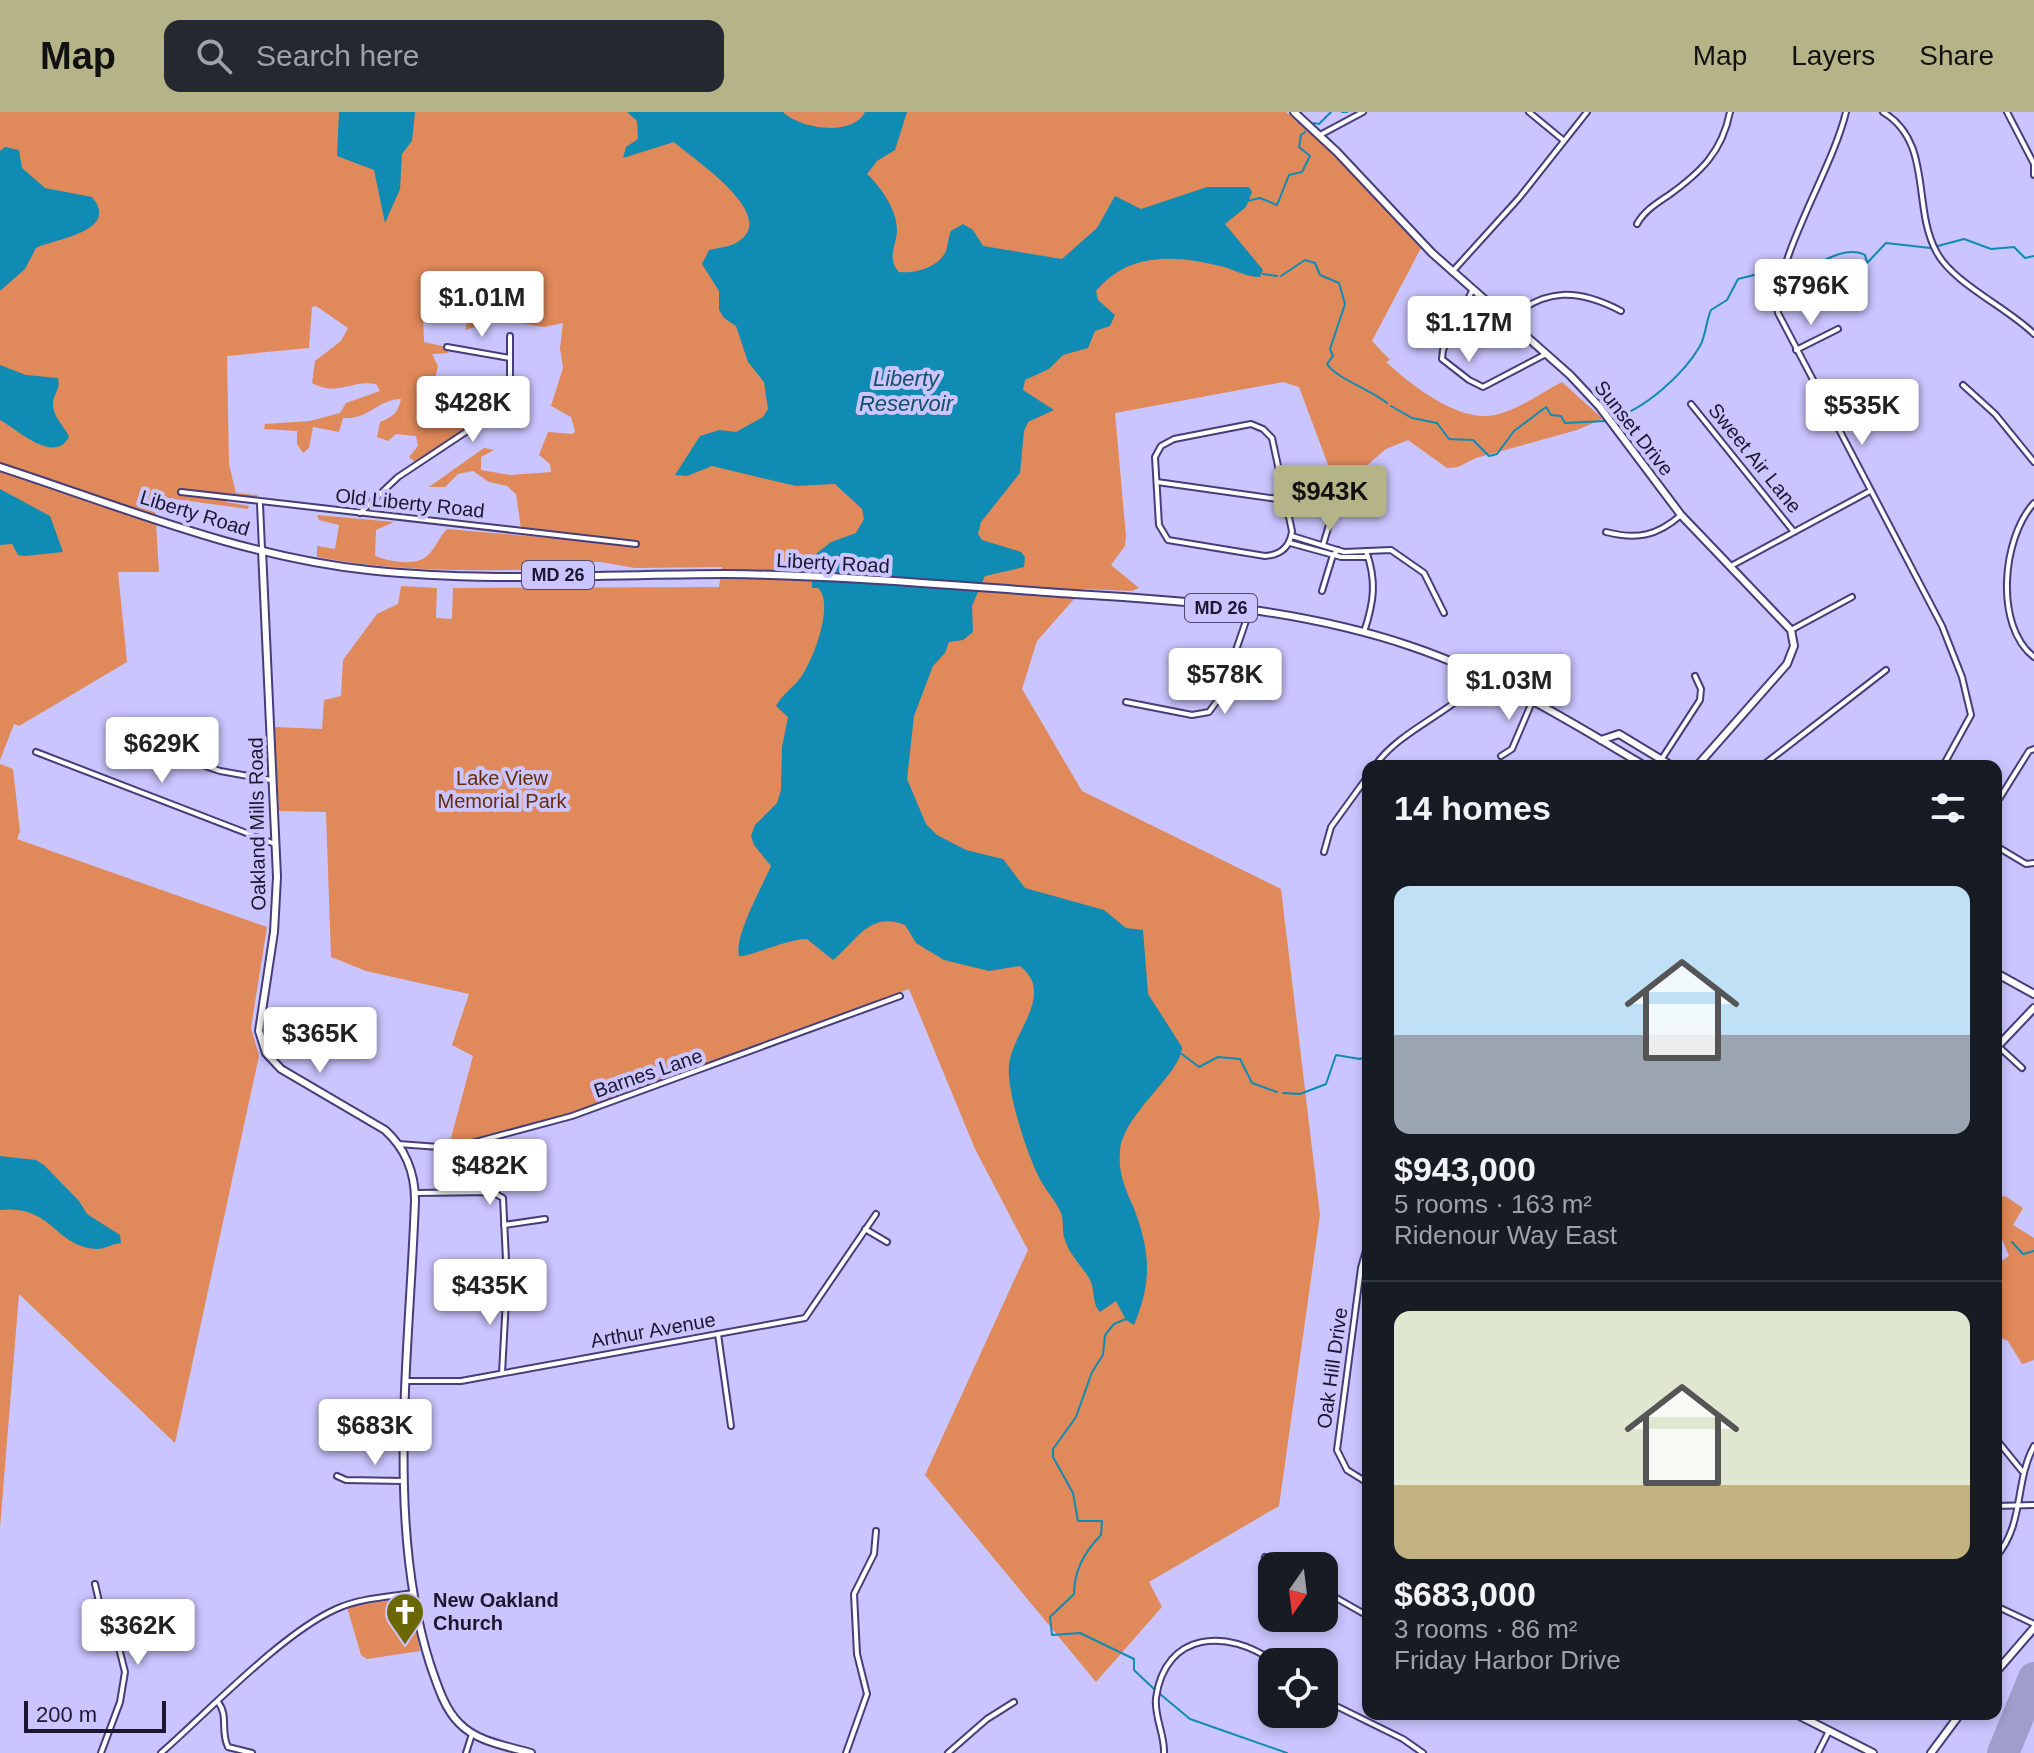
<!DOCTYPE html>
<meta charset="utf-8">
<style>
:root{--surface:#171b24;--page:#242831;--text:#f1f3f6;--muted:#9ea1a6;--line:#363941;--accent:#b5b489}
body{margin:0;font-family:Arial,sans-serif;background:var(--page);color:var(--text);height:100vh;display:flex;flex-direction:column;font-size:30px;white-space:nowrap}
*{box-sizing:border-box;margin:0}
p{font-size:26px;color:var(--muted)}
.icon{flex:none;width:44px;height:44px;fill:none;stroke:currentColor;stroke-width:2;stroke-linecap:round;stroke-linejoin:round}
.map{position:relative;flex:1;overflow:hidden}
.side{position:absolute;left:1362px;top:648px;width:640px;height:960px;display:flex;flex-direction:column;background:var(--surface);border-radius:16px;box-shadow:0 4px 12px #0003}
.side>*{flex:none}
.needle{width:52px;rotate:194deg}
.buttons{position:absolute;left:1258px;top:1440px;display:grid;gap:16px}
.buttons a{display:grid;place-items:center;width:80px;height:80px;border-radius:16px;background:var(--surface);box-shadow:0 4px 12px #0003;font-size:40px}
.scale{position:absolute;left:24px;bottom:20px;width:142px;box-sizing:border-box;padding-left:8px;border:4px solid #1a1730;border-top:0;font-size:22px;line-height:28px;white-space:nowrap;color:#1a1730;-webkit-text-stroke:6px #cac5fe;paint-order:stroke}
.price{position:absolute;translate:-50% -68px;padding:0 18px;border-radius:8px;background:#fff;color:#222;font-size:26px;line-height:52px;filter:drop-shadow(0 2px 4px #0008)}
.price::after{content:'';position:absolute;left:50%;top:48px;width:24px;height:18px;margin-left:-12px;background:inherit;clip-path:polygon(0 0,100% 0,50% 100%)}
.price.current{background:var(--accent);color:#111}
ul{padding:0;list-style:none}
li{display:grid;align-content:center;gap:16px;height:424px;padding:0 32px}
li+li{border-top:2px solid var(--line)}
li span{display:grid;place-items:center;height:248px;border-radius:16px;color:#555}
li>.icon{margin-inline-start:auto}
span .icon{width:144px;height:144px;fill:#fffc;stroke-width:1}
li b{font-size:34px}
h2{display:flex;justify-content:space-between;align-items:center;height:96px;padding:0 32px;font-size:34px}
header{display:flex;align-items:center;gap:48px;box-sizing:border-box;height:112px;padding:0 40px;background:var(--accent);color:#111}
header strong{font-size:38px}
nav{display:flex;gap:44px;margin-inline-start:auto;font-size:28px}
.search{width:560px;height:72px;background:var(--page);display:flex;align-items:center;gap:20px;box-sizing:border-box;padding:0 28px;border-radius:16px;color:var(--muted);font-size:30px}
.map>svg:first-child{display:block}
.green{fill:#e0895a}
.water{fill:#0f8bb4}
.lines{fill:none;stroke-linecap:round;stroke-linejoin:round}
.stream{stroke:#0f8bb4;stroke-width:2}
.runway{stroke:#a09ccc;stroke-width:32}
.street-casing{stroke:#463d79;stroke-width:8}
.secondary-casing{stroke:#463d79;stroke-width:10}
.primary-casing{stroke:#463d79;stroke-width:10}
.street{stroke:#fff;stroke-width:4}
.secondary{stroke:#fff;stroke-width:6}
.primary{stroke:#fff;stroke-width:6}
.labels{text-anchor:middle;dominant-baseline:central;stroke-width:8;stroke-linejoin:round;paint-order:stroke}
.shield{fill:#cac5fe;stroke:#4f4b6e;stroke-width:2}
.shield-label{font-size:18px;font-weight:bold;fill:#1a1730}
.street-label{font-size:20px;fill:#1a1730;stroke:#cac5fe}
.park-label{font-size:20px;fill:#6a2b00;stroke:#cac5fe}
.poi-label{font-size:20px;font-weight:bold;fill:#1a1730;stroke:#cac5fe;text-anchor:start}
.water-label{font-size:22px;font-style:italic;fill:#165066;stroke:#cac5fe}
</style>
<header>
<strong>Map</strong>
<div class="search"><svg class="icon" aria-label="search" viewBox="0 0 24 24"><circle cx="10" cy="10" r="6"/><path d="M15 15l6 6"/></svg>Search here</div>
<nav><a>Map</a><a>Layers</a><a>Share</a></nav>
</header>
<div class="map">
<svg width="2034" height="1641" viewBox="0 0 2034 1641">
<rect width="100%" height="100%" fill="#cac5fe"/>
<g class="green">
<path d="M 0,0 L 1286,0 L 1332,39 L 1421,136 L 1372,229 L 1390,248 L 1386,250 C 1411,273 1459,311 1495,303 C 1518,298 1541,281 1562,270 L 1603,307 L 1577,318 L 1476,346 L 1458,355 L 1447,356 L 1408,328 L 1386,337 L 1346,371 L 1330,358 L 1299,275 L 1283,270 L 1115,301 L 1126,424 L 1125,434 L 1111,453 L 1139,476 L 1132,479 L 1083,477 L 1037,529 L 1022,577 L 1082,679 L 1281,777 L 1320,1103 L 1279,1394 L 1149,1470 L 1162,1495 L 1096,1570 L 925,1363 L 1028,1138 L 975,1037 L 909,877 L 581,1004 L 448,1037 L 473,944 L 452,933 L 469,882 L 366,859 L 331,845 L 326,700 L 279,699 L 274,615 L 322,617 L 324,588 L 341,584 L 343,548 L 377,502 L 398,492 L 401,474 L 437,476 L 436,506 L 452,507 L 453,476 L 719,475 L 722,455 L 635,456 L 601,450 L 568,450 L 554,457 C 474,459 396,460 317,445 L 317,434 L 335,437 L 339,413 L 319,408 L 317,403 L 394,410 L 376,418 L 375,444 C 388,449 415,455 427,444 C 435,437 439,425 447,417 L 550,426 L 550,419 L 521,416 L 516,382 L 507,374 L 489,370 L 473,359 L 458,362 L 445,375 L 429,375 L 484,336 L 494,338 L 481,345 L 481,358 L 510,363 L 551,360 L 550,352 L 539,343 L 548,320 L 573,322 L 575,319 L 571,305 L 551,294 L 563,256 L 560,236 L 563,211 L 544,215 L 502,208 L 465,218 L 471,198 L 485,180 L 485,176 L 471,170 L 461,172 L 461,190 L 427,192 L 423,204 L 424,230 L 446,235 L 449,241 L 432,242 L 438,254 L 433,276 L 446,290 L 432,305 L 454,304 L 468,316 L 415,350 L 409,345 L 418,334 L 416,324 L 396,322 L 388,329 L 377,325 L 380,310 C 393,305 398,301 401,287 C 376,288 369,308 343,306 L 339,320 L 313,315 L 309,336 L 303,341 L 297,332 L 297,319 L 264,317 L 265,312 L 310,309 L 340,301 L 346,291 L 380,279 L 376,272 C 349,268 339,285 312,271 L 315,249 L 341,229 L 348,216 L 316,194 L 312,195 L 309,236 L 227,244 L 229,352 L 236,381 L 257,383 L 257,389 L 226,385 L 226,390 L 249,394 L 248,397 L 167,386 L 155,396 L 159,460 L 118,460 L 127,550 L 19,614 L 14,612 L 0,648 Z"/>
<polygon points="0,652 13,657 20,719 17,727 267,815 251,916 259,944 175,1331 19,1182 0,1416"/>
<polygon points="2005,1084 2023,1096 2013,1113 2034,1126 2034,1248 2022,1252 2008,1229 1996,1224 1996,1152 2009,1144 1996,1113 1996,1086"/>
<polygon points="405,1486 412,1490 420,1539 367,1547 361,1543 347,1495"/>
</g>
<g class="water">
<polygon points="339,0 415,0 412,29 402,42 400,77 385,111 374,58 337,44"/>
<path d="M 627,0 L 783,0 C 800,17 853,25 865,0 L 907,0 L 895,38 L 877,49 L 867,62 C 881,75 897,98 897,118 C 897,133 886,145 899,160 C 915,162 939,155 946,139 C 948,133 948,126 951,119 L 963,112 L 973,118 L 983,134 L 1062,147 L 1097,116 L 1115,84 L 1141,97 L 1207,75 L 1249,75 L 1252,80 L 1246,95 L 1225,112 L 1263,158 L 1260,165 C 1247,165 1237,159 1224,155 C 1176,143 1130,139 1096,179 L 1098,188 L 1115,203 L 1110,214 L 1095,219 L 1088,236 L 1063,243 L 1049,257 L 1025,268 L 1023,278 L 1054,298 L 1028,310 L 1024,319 L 1020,361 L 981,410 L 978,422 L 982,428 L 1021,440 L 1025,445 L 1024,455 L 985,464 L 972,494 L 973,520 L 963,528 L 949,530 L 945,541 L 933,554 L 914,604 L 907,667 L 926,712 L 937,723 L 966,738 L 1003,747 L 1025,776 L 1104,798 L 1126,816 L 1143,818 L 1148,882 L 1182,935 C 1181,963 1122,1002 1120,1040 C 1118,1060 1125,1076 1133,1094 C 1150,1138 1153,1168 1134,1213 L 1126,1208 L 1116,1189 L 1100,1200 C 1091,1190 1096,1178 1089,1166 C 1081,1153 1068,1141 1064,1125 C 1062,1117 1064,1108 1061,1101 C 1056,1089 1047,1080 1041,1069 C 1028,1046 1006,978 1009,953 C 1012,920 1056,882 1020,854 L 989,859 L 944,848 L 916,831 L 905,813 C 869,798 855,831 833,848 L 807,827 C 787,827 747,846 739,844 C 734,824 762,775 771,754 L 754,733 L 751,724 L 755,713 L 777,691 L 781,678 L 782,635 L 788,605 L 776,594 C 782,582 793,576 801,565 C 813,548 835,492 818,476 L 812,476 L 811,446 L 831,430 L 856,421 L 864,407 L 862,397 L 835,372 L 796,374 L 712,354 L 687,364 L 675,363 L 700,324 L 719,318 L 736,320 L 763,305 L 768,297 L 764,270 L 748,250 L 736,214 L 724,206 L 719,198 L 719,179 L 702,152 L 709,138 C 717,136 727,135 734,132 C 786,106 691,46 674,30 L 623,46 L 626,35 L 638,27 L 637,9 Z"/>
<path d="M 5,35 L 19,38 L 22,56 L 45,76 L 92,85 C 121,120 54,127 36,136 L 25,157 L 0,179 L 0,39 Z"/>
<path d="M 0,253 L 26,263 L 58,266 C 61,278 53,281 53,293 C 54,307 64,313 69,325 C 54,353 17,317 0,308 Z"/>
<polygon points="0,377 50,404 63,440 24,444 18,443 12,432 0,433"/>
<path d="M 0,1044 L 36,1048 L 44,1053 L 79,1089 L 87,1102 L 120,1123 L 121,1131 C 112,1132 105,1137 97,1137 C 54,1135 53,1092 0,1098 Z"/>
</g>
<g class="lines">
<g class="stream">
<polyline points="1342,0 1347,0"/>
<polyline points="1314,11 1319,12 1331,0"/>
<polyline points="1247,89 1260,86 1277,93 1289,63 1302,60 1310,44 1299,35 1301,23 1305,20"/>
<polyline points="1938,134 1964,127 1991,137 2014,135 2025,146 2034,144"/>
<polyline points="1263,162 1277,164"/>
<path d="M 1281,164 L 1305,148 L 1315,151 L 1320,163 L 1339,171 L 1345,192 L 1330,237 L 1333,244 L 1327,252 C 1337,267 1370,277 1387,291"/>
<path d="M 1785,167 C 1807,161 1842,130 1865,143 L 1867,151 L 1886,131 L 1930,136"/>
<polyline points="1391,294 1412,306 1437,311 1449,327 1473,328 1489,344 1497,342 1514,319 1546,295 1551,303 1561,304 1565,311 1606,309"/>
<path d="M 1613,306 C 1644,298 1684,262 1700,234 C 1706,223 1706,209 1711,198 L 1727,188 L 1738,167 L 1758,162 L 1778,164"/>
<polyline points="1182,942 1199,955 1218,945 1240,947 1252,971 1277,980"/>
<polyline points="1283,981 1300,982 1326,972 1336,943 1360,947 1368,944"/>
<polyline points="2012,1130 2023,1142 2034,1139"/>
<path d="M 1126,1207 L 1114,1212 L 1105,1223 L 1103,1243 L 1092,1260 L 1076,1305 L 1053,1337 L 1053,1345 L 1073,1381 L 1078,1409 L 1102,1409 L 1101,1423 C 1085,1439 1074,1459 1074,1482 L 1050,1505 L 1052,1523 L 1080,1521 L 1134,1547 L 1134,1558 L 1155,1578"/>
<polyline points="1160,1582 1190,1607 1287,1641"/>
</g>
<polyline class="runway" points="2003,1641 2034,1566"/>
<g class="street-casing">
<g id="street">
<polyline points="1529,0 1563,28"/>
<path d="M 1846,0 C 1832,59 1773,148 1778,201 L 1942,514 L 1962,565 L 1971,603 L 1943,654"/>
<path d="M 1883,0 C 1933,30 1912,94 1936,139 C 1952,171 2007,195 2034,222"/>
<polyline points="2007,0 2034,52"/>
<polyline points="1320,23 1363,0"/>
<polyline points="2034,54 2034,63"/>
<path d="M 1637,112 C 1644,99 1657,91 1669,83 C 1701,60 1722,40 1730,0"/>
<polyline points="1452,160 1519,86 1587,0"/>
<polyline points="1472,179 1443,238 1442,247 1469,268 1483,275 1546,242"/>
<path d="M 1509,208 C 1545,175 1579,177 1621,199"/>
<polyline points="447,235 510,246"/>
<polyline points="1796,238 1838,217"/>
<polyline points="1963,273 1995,302 2034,350"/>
<polyline points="1691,292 1794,420"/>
<path d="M 1251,312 L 1263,317 L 1272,326 L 1292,419 C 1290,435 1281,443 1265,444 L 1168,428 L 1159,413 L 1155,345 L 1161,334 L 1174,327 Z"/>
<polyline points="1157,370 1285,388"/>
<polyline points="181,380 636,432"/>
<path d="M 2034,391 C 2002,426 1994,514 2034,545"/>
<polyline points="260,392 262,437"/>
<polyline points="360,401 398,365 499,298 510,270 510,224"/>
<path d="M 1606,420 C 1637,428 1657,424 1681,403"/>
<polyline points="1292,424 1344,440 1391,438 1424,461 1444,501"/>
<polyline points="1290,431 1341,445 1368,445"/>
<polyline points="1323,433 1336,390"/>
<polyline points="1731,454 1870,379"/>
<polyline points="1322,479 1333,443 1338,438"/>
<polyline points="1791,518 1852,485"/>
<path d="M 1364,520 C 1374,490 1377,469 1366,439"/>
<polyline points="1126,590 1192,603 1209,600 1220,585 1249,500"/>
<polyline points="141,632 220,659 271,668"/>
<polyline points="36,640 275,732"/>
<polyline points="1501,644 1512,637 1532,590"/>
<polyline points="1661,648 1700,588 1701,577 1695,564"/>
<path d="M 1375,654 C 1400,616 1466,595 1482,562"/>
<polyline points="1762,654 1886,558"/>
<polyline points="1996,692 2029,639 2034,637"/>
<polyline points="1996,734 2026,752 2034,751"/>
<polyline points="1324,740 1331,715 1368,664"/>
<polyline points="1998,934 2022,956"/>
<polyline points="398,1032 453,1036 572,1004 900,884"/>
<polyline points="415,1081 492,1080 503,1086 507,1169 502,1261"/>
<polyline points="504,1113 545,1107"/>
<polyline points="865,1117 887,1130"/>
<polyline points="1368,1131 1361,1156 1337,1338 1347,1358 1368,1371"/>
<polyline points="718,1222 731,1314"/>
<polyline points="408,1269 461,1269 805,1206 876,1102"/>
<polyline points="1996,1327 2022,1359"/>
<polyline points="337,1364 346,1368 404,1369"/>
<polyline points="1996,1394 2034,1393"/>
<polyline points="1265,1445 1280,1454"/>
<path d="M 1996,1445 C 2025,1411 2014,1371 2034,1334"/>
<polyline points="95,1472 101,1498 119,1536 125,1560 120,1590 101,1641"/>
<polyline points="1324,1479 1368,1504"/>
<polyline points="1996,1494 2034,1512"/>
<polyline points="1324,1588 1403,1627 1423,1641"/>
<path d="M 218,1590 C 229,1604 220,1619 228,1635 L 252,1641"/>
<path d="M 161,1641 C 208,1600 281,1522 336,1497 C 360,1486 388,1485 414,1481"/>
<polyline points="466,1641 472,1622"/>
<polyline points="846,1641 867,1582 857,1542 854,1482 874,1442 876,1419"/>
<polyline points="948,1641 987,1607 1014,1590"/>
<path d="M 1164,1641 C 1165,1623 1154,1605 1156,1586 C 1165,1519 1228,1516 1274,1550"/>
<polyline points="1818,1641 1829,1619"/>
</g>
</g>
<g class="secondary-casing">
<g id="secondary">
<polyline points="1294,0 1337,40 1432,141 1570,263 1599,294 1681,403 1791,518 1794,534 1787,552 1697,654"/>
<path d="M 262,438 L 277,765 L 274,820 L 259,919 L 266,941 L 281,957 L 385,1018 C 405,1036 415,1061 415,1088 C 410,1236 385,1410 430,1552 C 437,1572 444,1596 459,1611 C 477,1630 507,1634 531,1641"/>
<polyline points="1601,628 1619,622 1672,654"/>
<polyline points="1996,936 2034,896"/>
<polyline points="1996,1560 2034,1516"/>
<polyline points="1796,1602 1873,1641"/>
<polyline points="1931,1641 1960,1602"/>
</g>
</g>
<g class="primary-casing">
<g id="primary">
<path d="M 0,355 C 120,394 242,445 368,458 C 486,471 607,462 726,462 C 842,463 959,474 1074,482 C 1186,488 1304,498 1410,534 C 1494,562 1569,609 1645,654"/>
<polyline points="1996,861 2034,882"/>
</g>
</g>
<use href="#street" class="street"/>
<use href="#secondary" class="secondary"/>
<use href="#primary" class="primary"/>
</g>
<defs>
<g id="church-pin" transform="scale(2)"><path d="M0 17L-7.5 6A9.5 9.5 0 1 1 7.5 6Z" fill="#6b6803" stroke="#cac5fe"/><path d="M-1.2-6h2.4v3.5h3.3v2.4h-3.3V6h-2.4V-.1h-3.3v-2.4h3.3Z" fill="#fff"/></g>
</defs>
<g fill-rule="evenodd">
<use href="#church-pin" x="405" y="1500"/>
</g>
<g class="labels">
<g class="shield">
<rect x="522" y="449" width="72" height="28" rx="6"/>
<rect x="1185" y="482" width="72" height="28" rx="6"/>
</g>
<g class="shield-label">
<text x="558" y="463">MD 26</text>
<text x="1221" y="496">MD 26</text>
</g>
<g class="street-label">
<text transform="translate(1634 316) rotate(52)">Sunset Drive</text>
<text transform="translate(1755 346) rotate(51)">Sweet Air Lane</text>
<text transform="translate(410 391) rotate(6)">Old Liberty Road</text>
<text transform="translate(195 401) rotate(17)">Liberty Road</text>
<text transform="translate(833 451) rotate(3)">Liberty Road</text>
<text transform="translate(257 712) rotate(-91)">Oakland Mills Road</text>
<text transform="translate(648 961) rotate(-19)">Barnes Lane</text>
<text transform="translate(653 1218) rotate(-10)">Arthur Avenue</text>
<text transform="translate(1332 1256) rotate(-82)">Oak Hill Drive</text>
</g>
<g class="park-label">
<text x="502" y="666">Lake View<tspan x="502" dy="23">Memorial Park</tspan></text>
</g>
<g class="poi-label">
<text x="433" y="1488">New Oakland<tspan x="433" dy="23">Church</tspan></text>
</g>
<g class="water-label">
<text x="906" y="266">Liberty<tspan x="906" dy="25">Reservoir</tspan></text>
</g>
</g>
</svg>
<div class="buttons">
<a><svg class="needle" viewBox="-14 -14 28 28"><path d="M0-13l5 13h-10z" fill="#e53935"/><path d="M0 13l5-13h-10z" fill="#9ea1a6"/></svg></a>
<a><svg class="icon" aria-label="locate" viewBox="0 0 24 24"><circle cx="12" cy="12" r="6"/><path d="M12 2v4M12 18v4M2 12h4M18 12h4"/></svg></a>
</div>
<div class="scale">200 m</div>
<b class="price" style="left:1811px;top:215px">$796K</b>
<b class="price" style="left:482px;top:227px">$1.01M</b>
<b class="price" style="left:1469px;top:252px">$1.17M</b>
<b class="price" style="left:473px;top:332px">$428K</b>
<b class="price" style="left:1862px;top:335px">$535K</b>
<b class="price current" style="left:1330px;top:421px">$943K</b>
<b class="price" style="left:1225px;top:604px">$578K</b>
<b class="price" style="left:1509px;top:610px">$1.03M</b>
<b class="price" style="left:162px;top:673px">$629K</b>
<b class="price" style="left:320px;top:963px">$365K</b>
<b class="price" style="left:490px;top:1095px">$482K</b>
<b class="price" style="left:490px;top:1215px">$435K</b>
<b class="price" style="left:375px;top:1355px">$683K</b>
<b class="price" style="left:138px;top:1555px">$362K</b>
<section class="side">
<h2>14 homes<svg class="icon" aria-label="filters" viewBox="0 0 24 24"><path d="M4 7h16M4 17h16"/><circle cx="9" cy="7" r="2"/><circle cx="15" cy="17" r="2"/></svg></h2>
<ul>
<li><span style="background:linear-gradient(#bfe0f5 60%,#9aa5b1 0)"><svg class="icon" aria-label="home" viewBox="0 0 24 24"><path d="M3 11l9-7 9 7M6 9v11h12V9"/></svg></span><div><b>$943,000</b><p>5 rooms · 163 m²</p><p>Ridenour Way East</p></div></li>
<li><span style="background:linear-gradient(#dfe7d0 70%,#c2b280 0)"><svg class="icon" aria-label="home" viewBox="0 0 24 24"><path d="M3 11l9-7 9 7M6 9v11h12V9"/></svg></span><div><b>$683,000</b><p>3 rooms · 86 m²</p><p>Friday Harbor Drive</p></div></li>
</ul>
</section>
</div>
